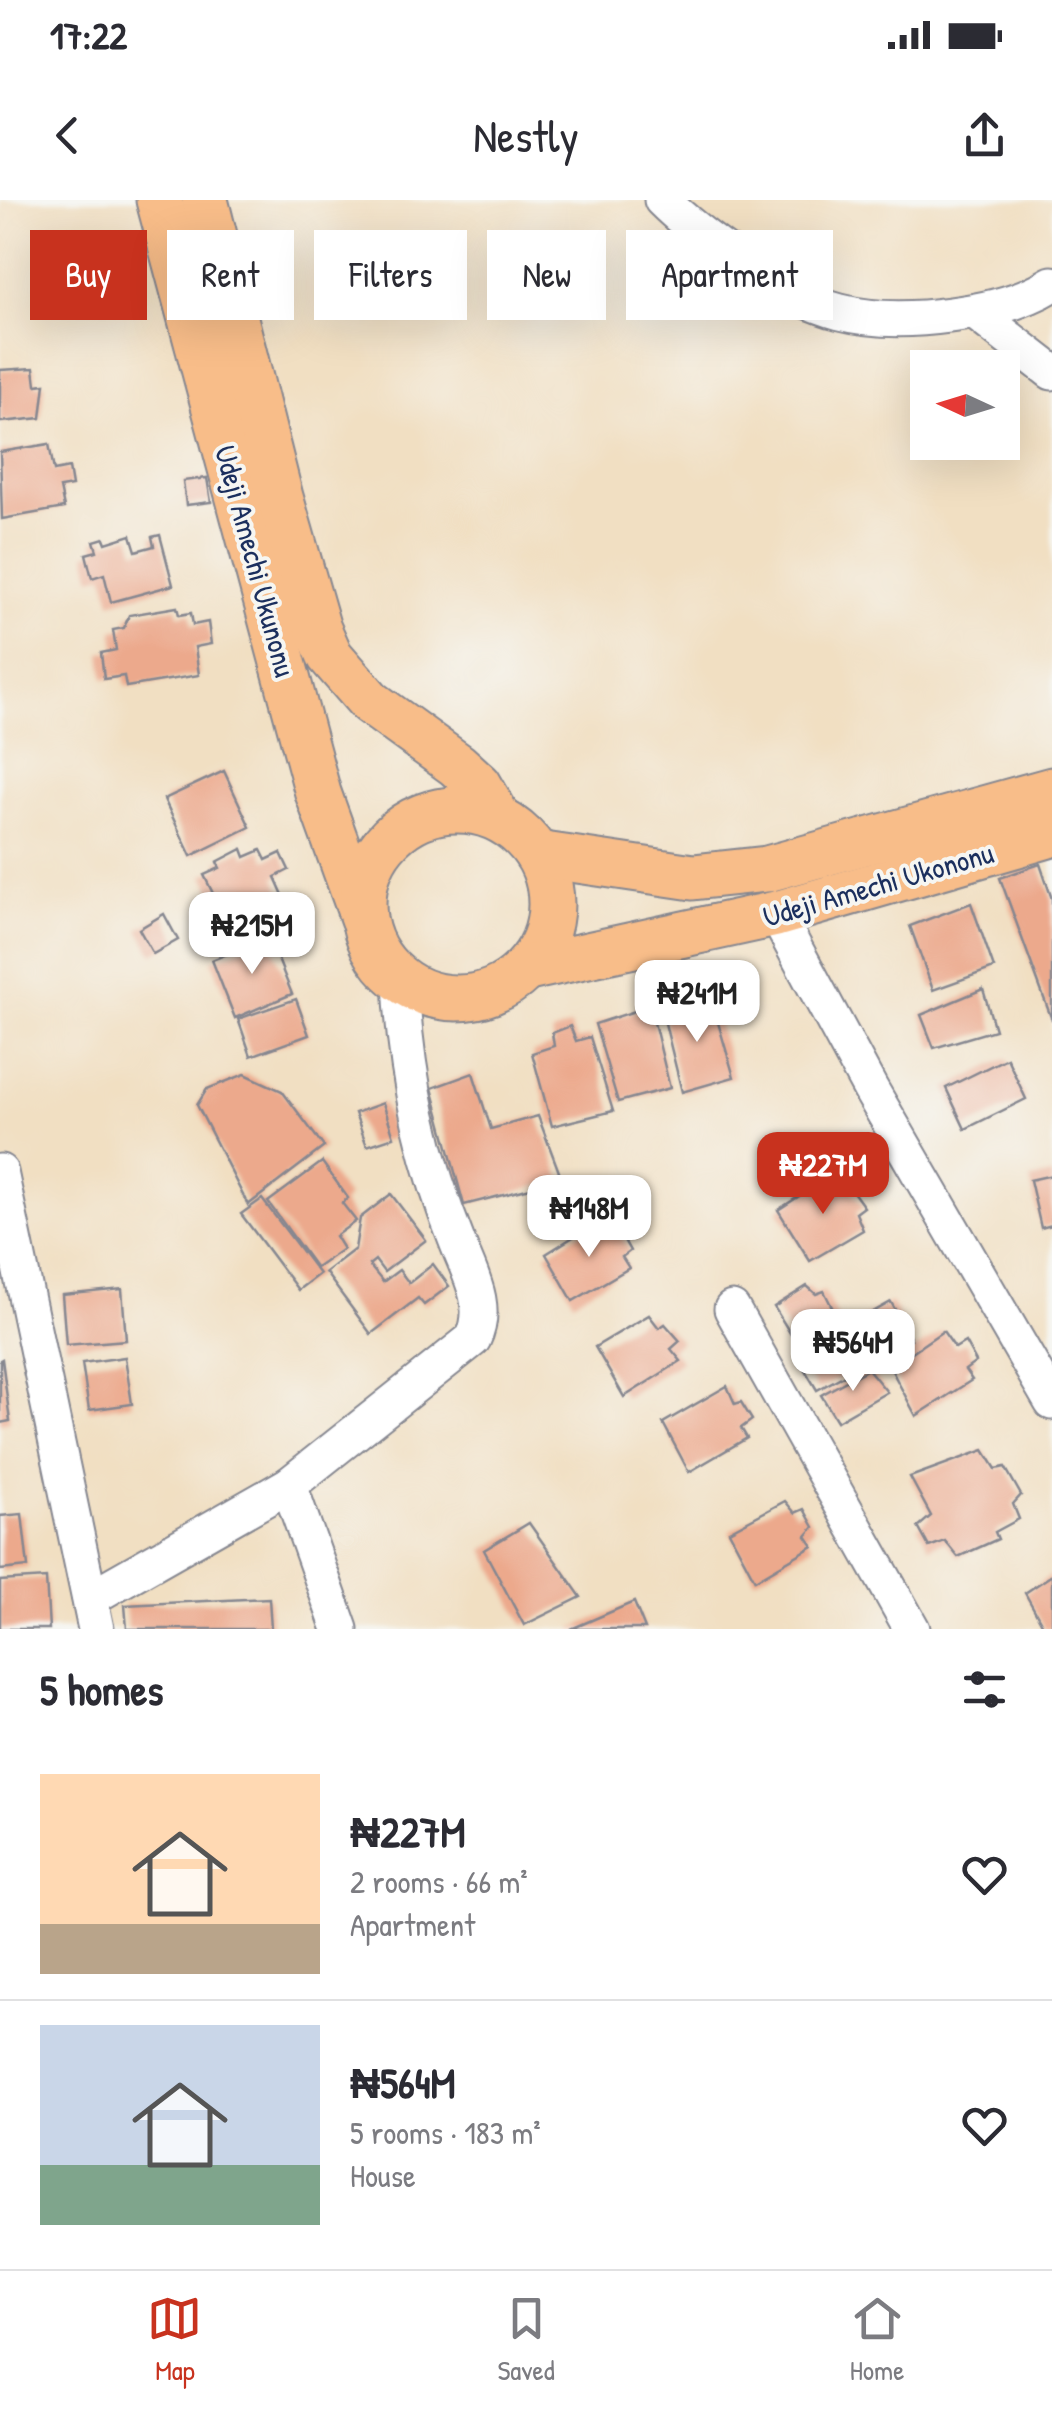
<!DOCTYPE html>
<meta charset="utf-8">
<style>
:root{--surface:#fff;--page:#f7f7f7;--text:#2b2b33;--muted:#7c7c81;--line:#e1e1e2;--accent:#c8321e}
body{margin:0;font-family:"Patrick Hand",sans-serif;background:var(--page);color:var(--text);height:100vh;display:flex;flex-direction:column;font-size:38px;white-space:nowrap}
*{box-sizing:border-box;margin:0}
p{font-size:32px;color:var(--muted)}
.icon{flex:none;width:55px;height:55px;fill:none;stroke:currentColor;stroke-width:2;stroke-linecap:round;stroke-linejoin:round}
.map{position:relative;height:1429px;overflow:hidden}
.details{display:flex;flex-direction:column;background:var(--surface);flex:1}
.details>*{flex:none}
.top-card{position:absolute;left:30px;top:30px;width:992px;height:90px;display:flex;gap:20px}
.needle{width:65px;rotate:274deg}
.tools{position:absolute;left:910px;top:150px;display:grid;gap:20px}
.tools a{display:grid;place-items:center;width:110px;height:110px;border-radius:0px;background:var(--surface);box-shadow:0 10px 40px #0002;font-size:50px}
.price{position:absolute;translate:-50% -85px;padding:0 22px;border-radius:20px;background:#fff;color:#222;font-size:32px;line-height:65px;filter:drop-shadow(0 2px 5px #0008)}
.price::after{content:'';position:absolute;left:50%;top:60px;width:30px;height:22px;margin-left:-15px;background:inherit;clip-path:polygon(0 0,100% 0,50% 100%)}
.price.current{background:var(--accent);color:#fff}
ul{padding:0;list-style:none}
li{display:flex;align-items:center;gap:30px;height:250px;padding:0 40px}
li+li{border-top:2px solid var(--line)}
li span{display:grid;place-items:center;flex:none;width:280px;height:200px;border-radius:0px;color:#555}
li>.icon{margin-inline-start:auto}
span .icon{width:120px;height:120px;fill:#fffc;stroke-width:1}
li b{font-size:42px}
h2{display:flex;justify-content:space-between;align-items:center;height:120px;padding:0 40px;font-size:42px}
.pill{padding:0 35px;border-radius:0px;background:var(--surface);box-shadow:0 10px 40px #0002;font-size:35px;line-height:90px}
.pill.current{background:var(--accent);color:#fff}
.status{display:flex;justify-content:space-between;align-items:center;height:70px;padding:0 50px;background:var(--surface);direction:ltr}
.status svg{height:28px;fill:currentColor}
header{display:flex;justify-content:space-between;align-items:center;height:130px;padding:0 40px;background:var(--surface);font-size:45px;font-weight:600}
.dock{display:flex;justify-content:space-around;align-items:center;height:140px;border-top:2px solid var(--line);background:var(--surface);font-size:28px;color:var(--muted)}
.dock a{display:grid;justify-items:center;gap:5px}
.dock .current{color:var(--accent)}
.map>svg:first-child{display:block}
.building{fill:#eca98c}
.lines{fill:none;stroke-linecap:round;stroke-linejoin:round}
.minor-casing{stroke:#868790;stroke-width:39}
.major-casing{stroke:#868790;stroke-width:49}
.minor{stroke:#fff;stroke-width:35}
.major{stroke:#f8bd89;stroke-width:45}
.labels{text-anchor:middle;dominant-baseline:central;stroke-width:8;stroke-linejoin:round;paint-order:stroke}
.street-label{font-size:30px;fill:#1b2f5e;stroke:#f6f6f2}
</style>
<div class="status"><b>17:22</b><svg viewBox="0 0 49 12"><path d="M0 12V9h3v3zM5 12V6h3v6zM10 12V3h3v9zM15 12V0h3v12zM26 1h20v11H26zM47 4h2v5h-2z"/></svg></div>
<header><svg class="icon" aria-label="back" viewBox="0 0 24 24"><path d="M15 5l-7 7 7 7"/></svg>Nestly<svg class="icon" aria-label="share" viewBox="0 0 24 24"><path d="M12 15V3M7 8l5-5 5 5M5 13v7h14v-7"/></svg></header>
<div class="map">
<svg width="1052" height="1429" viewBox="0 0 1052 1429">
<rect width="100%" height="100%" fill="#f6f6f2"/>
<filter id="ink" filterUnits="userSpaceOnUse"><feTurbulence type="fractalNoise" baseFrequency=".01" numOctaves="2"/><feDisplacementMap in="SourceGraphic" scale="20" xChannelSelector="R" yChannelSelector="G"/><feConvolveMatrix kernelMatrix="1 2 1 2 8 2 1 2 1" color-interpolation-filters="sRGB"/></filter>
<filter id="wash" filterUnits="userSpaceOnUse"><feTurbulence type="fractalNoise" baseFrequency=".0048" numOctaves="4" result="noise"/><feDisplacementMap in="SourceGraphic" scale="40" xChannelSelector="R" yChannelSelector="G"/><feGaussianBlur stdDeviation="2.25" result="paint"/><feColorMatrix in="noise" values="0 0 0 0 0 0 0 0 0 0 0 0 0 0 0 0 0 1.4 0 .05"/><feComposite in="paint" operator="in"/></filter>
<g filter="url(#wash)">
<rect width="100%" height="100%" fill="#f1dfc2"/>
<g id="blocks">
<g class="building">
<polygon points="34,168 36,185 45,184 41,218 0,222 0,170"/>
<polygon points="49,244 54,271 69,268 72,286 60,288 64,308 2,319 0,252"/>
<polygon points="207,278 211,302 186,305 183,281"/>
<polygon points="131,335 136,351 154,346 152,337 160,335 173,385 111,402 104,374 92,378 86,354 97,351 94,341 104,338 106,343"/>
<polygon points="177,407 179,415 191,413 193,425 208,422 211,444 195,447 199,475 126,487 124,476 104,479 101,453 116,450 113,430 124,428 129,415"/>
<polygon points="224,571 250,627 191,656 164,599"/>
<polygon points="242,649 245,657 261,650 266,660 281,653 289,670 275,677 283,695 227,722 204,675 220,668 217,662"/>
<polygon points="1040,664 1052,699 1052,820 1000,678"/>
<polygon points="971,703 994,768 933,790 910,726"/>
<polygon points="164,714 178,740 153,754 139,729"/>
<polygon points="269,737 292,794 235,818 212,760"/>
<polygon points="983,789 995,830 934,848 921,815"/>
<polygon points="691,792 698,808 712,802 734,877 682,892 664,819 680,813 675,797"/>
<polygon points="296,799 309,835 251,856 238,819"/>
<polygon points="650,806 670,888 618,902 595,824"/>
<polygon points="570,826 576,841 590,837 613,911 552,926 532,853 554,846 552,833"/>
<polygon points="1007,858 1026,899 965,929 946,888"/>
<polygon points="473,873 491,929 538,916 562,980 464,1005 432,888"/>
<polygon points="245,874 282,891 324,947 248,1005 197,905 207,889"/>
<polygon points="383,903 394,937 367,946 355,913"/>
<polygon points="322,962 348,998 342,1003 356,1021 335,1036 343,1049 316,1068 268,1002"/>
<polygon points="832,975 843,988 848,985 864,1007 856,1013 863,1030 810,1061 778,1010"/>
<polygon points="1052,975 1052,1025 1041,1028 1030,980"/>
<polygon points="391,994 426,1040 384,1072 375,1060 369,1065 383,1082 399,1070 409,1083 433,1064 449,1086 424,1105 418,1098 371,1134 325,1072 355,1049 360,1018"/>
<polygon points="262,999 319,1074 298,1090 241,1014"/>
<polygon points="599,1021 611,1034 618,1030 630,1051 622,1057 629,1068 573,1101 546,1054"/>
<polygon points="807,1086 816,1094 824,1091 840,1123 798,1146 774,1107"/>
<polygon points="122,1089 126,1140 66,1145 62,1095"/>
<polygon points="891,1102 911,1139 817,1190 796,1155"/>
<polygon points="649,1115 659,1128 665,1124 680,1141 671,1149 681,1161 624,1197 595,1147"/>
<polygon points="943,1131 955,1148 965,1142 976,1162 965,1170 972,1180 916,1216 890,1167"/>
<polygon points="125,1157 132,1204 89,1210 82,1163"/>
<polygon points="2,1159 10,1221 0,1223 0,1160"/>
<polygon points="868,1169 887,1192 837,1221 821,1195"/>
<polygon points="727,1186 735,1204 741,1202 752,1220 741,1228 747,1238 689,1272 663,1223"/>
<polygon points="984,1250 996,1269 1005,1267 1021,1295 1013,1304 1019,1319 995,1332 998,1339 958,1357 945,1341 929,1347 918,1327 931,1316 910,1277"/>
<polygon points="785,1301 795,1313 804,1309 814,1327 806,1336 813,1346 755,1380 729,1331"/>
<polygon points="22,1314 28,1367 0,1370 0,1316"/>
<polygon points="529,1323 581,1397 524,1425 484,1350"/>
<polygon points="1052,1375 1052,1429 1045,1429 1025,1393"/>
<polygon points="46,1378 49,1429 0,1429 0,1381"/>
<polygon points="269,1398 271,1429 127,1429 125,1405"/>
<polygon points="634,1402 645,1429 571,1429"/>
</g>
</g>
</g>
<g filter="url(#ink)">
<use href="#blocks" fill-opacity="0" stroke="#868790" stroke-width="2.5"/>
<g class="lines">
<g class="minor-casing">
<g id="minor">
<path d="M 662,0 C 686,24 712,43 740,62 C 813,112 862,127 950,115 C 985,111 1021,103 1052,84"/>
<polyline points="975,112 1052,172"/>
<polyline points="776,714 871,890 1052,1202"/>
<polyline points="0,972 96,1429"/>
<polyline points="732,1109 912,1429"/>
<polyline points="289,1285 340,1429"/>
<path d="M 90,1398 L 289,1285 L 473,1139 C 489,1106 470,1075 458,1044 C 423,958 405,874 401,781"/>
</g>
</g>
<g class="major-casing">
<g id="major">
<polyline points="159,0 318,593 363,718"/>
<polyline points="205,0 280,297 318,429 330,456 370,502 457,565 479,585 498,618"/>
<circle cx="457" cy="704" r="94"/>
<polyline points="537,654 693,677 767,669 1052,590"/>
<polyline points="528,768 776,714 1052,634"/>
</g>
</g>
<use href="#minor" class="minor"/>
<use href="#major" class="major"/>
</g>
</g>
<g class="labels">
<g class="street-label">
<text transform="translate(256 361) rotate(75)">Udeji Amechi Ukunonu</text>
<text transform="translate(878 684) rotate(-16)">Udeji Amechi Ukononu</text>
</g>
</g>
</svg>
<div class="tools">
<a><svg class="needle" viewBox="-14 -14 28 28"><path d="M0-13l5 13h-10z" fill="#e53935"/><path d="M0 13l5-13h-10z" fill="#7c7c81"/></svg></a>
</div>
<b class="price" style="left:252px;top:777px">₦215M</b>
<b class="price" style="left:697px;top:845px">₦241M</b>
<b class="price current" style="left:823px;top:1017px">₦227M</b>
<b class="price" style="left:589px;top:1060px">₦148M</b>
<b class="price" style="left:853px;top:1194px">₦564M</b>
<div class="top-card">
<a class="pill current">Buy</a>
<a class="pill">Rent</a>
<a class="pill">Filters</a>
<a class="pill">New</a>
<a class="pill">Apartment</a>
</div>
</div>
<section class="details">
<h2>5 homes<svg class="icon" aria-label="filters" viewBox="0 0 24 24"><path d="M4 7h16M4 17h16"/><circle cx="9" cy="7" r="2"/><circle cx="15" cy="17" r="2"/></svg></h2>
<ul>
<li><span style="background:linear-gradient(#ffd9b3 75%,#b9a48a 0)"><svg class="icon" aria-label="home" viewBox="0 0 24 24"><path d="M3 11l9-7 9 7M6 9v11h12V9"/></svg></span><div><b>₦227M</b><p>2 rooms · 66 m²</p><p>Apartment</p></div><svg class="icon" aria-label="heart" viewBox="0 0 24 24"><path d="M12 20l-8-8c-3-5 5-10 8-4 3-6 11-1 8 4z"/></svg></li>
<li><span style="background:linear-gradient(#c9d6e8 70%,#7fa58c 0)"><svg class="icon" aria-label="home" viewBox="0 0 24 24"><path d="M3 11l9-7 9 7M6 9v11h12V9"/></svg></span><div><b>₦564M</b><p>5 rooms · 183 m²</p><p>House</p></div><svg class="icon" aria-label="heart" viewBox="0 0 24 24"><path d="M12 20l-8-8c-3-5 5-10 8-4 3-6 11-1 8 4z"/></svg></li>
</ul>
</section>
<nav class="dock">
<a class="current"><svg class="icon" aria-label="map" viewBox="0 0 24 24"><path d="M3 6l6-2 6 2 6-2v14l-6 2-6-2-6 2zM9 4v14M15 6v14"/></svg>Map</a>
<a><svg class="icon" aria-label="saved" viewBox="0 0 24 24"><path d="M7 4h10v16l-5-4-5 4z"/></svg>Saved</a>
<a><svg class="icon" aria-label="home" viewBox="0 0 24 24"><path d="M3 11l9-7 9 7M6 9v11h12V9"/></svg>Home</a>
</nav>
